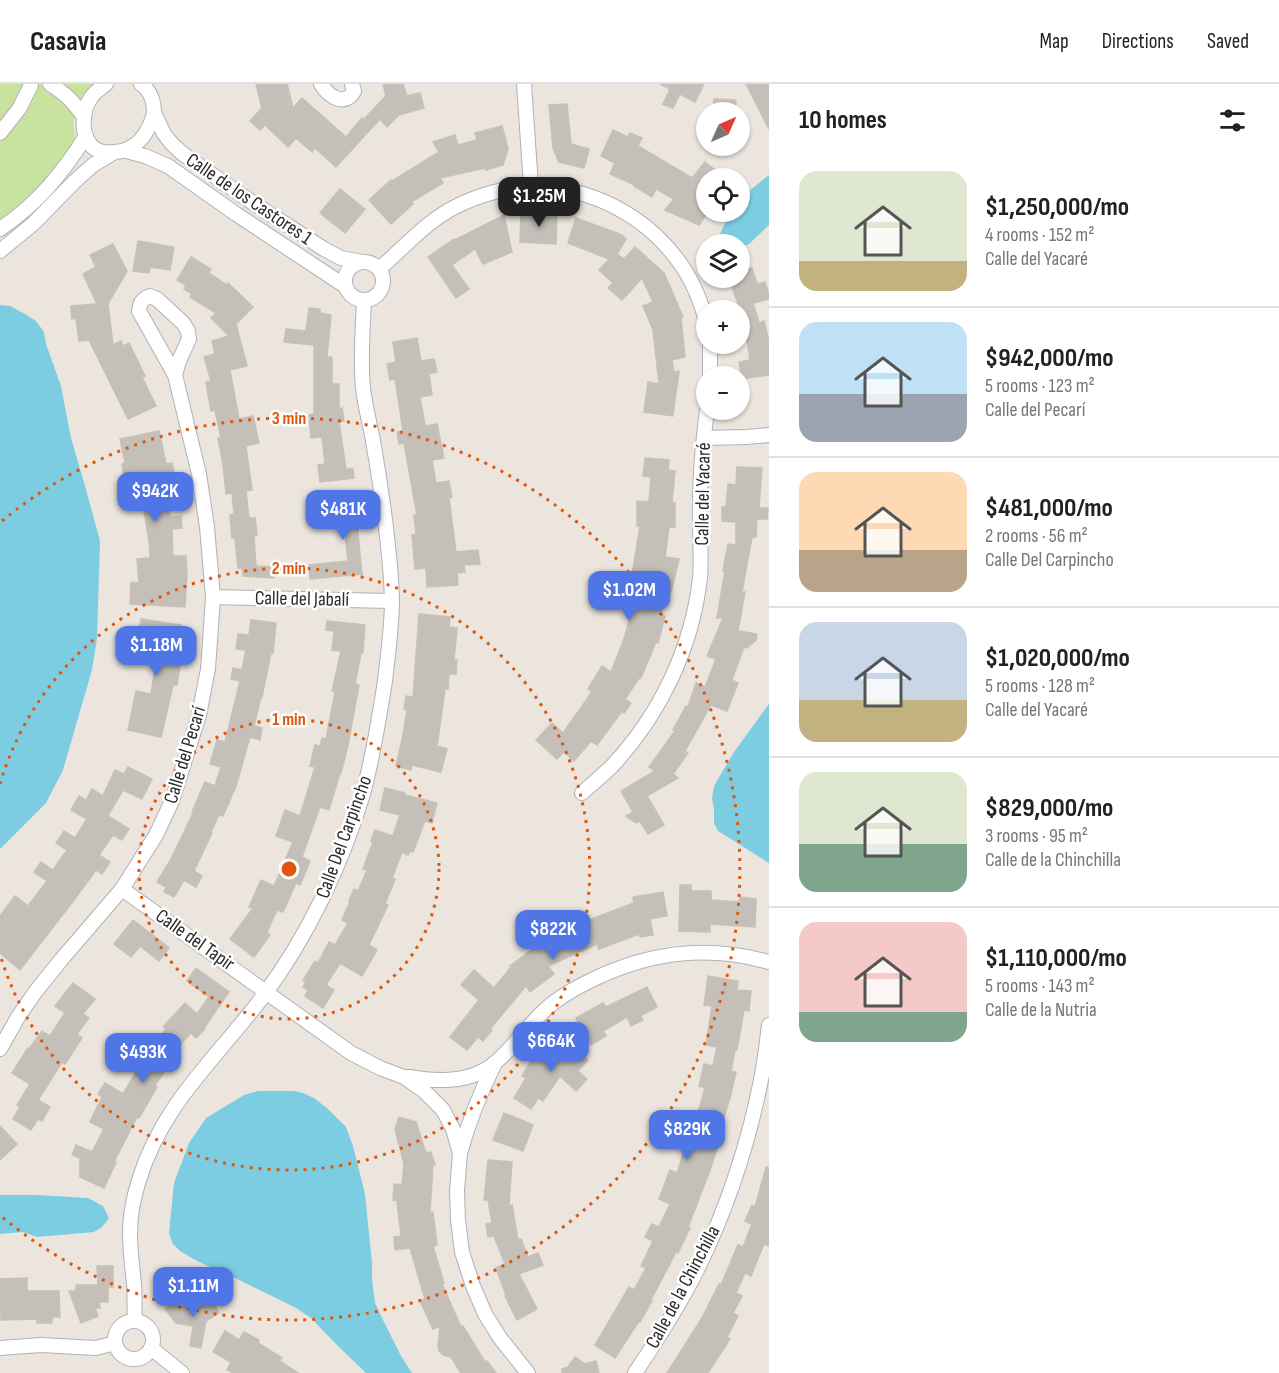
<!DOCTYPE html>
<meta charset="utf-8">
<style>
:root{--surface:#fff;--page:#f2f2f2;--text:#222;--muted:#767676;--line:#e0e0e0;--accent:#5075e6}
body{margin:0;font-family:"Sofia Sans Condensed",sans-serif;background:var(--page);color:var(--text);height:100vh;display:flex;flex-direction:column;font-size:22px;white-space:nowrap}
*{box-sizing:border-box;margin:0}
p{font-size:20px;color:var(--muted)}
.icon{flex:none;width:33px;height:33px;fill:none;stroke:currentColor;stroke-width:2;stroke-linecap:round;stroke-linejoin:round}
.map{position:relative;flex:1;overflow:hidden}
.drawer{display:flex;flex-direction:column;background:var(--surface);width:510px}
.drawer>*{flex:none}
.needle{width:39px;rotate:45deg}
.controls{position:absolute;left:696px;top:18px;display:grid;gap:12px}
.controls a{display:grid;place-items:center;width:54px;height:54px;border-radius:50%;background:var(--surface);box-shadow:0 2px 4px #0004;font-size:30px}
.price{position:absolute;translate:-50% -51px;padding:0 14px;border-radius:12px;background:var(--accent);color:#fff;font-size:20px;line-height:39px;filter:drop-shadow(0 2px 3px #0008)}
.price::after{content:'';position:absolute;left:50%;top:36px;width:18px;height:14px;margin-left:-9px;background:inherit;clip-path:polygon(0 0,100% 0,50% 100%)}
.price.selected{background:#222;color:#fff}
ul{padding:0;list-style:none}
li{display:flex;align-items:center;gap:18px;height:150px;padding:0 30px}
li+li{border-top:2px solid var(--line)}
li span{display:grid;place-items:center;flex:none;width:168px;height:120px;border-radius:18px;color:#555}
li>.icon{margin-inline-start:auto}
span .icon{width:72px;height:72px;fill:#fffc;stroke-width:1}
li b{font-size:26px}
h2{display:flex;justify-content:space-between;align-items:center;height:72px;padding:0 30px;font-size:26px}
header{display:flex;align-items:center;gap:36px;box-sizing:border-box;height:84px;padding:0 30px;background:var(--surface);border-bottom:2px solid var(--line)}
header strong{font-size:28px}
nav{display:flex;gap:33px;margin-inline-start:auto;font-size:21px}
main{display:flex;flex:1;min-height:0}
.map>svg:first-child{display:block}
.pitch{fill:#c9e29d}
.water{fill:#7ccde2}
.building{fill:#c4c0b9;stroke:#c6c0b8;stroke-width:1.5}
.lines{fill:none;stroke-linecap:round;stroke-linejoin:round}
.minor-casing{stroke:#afb1b9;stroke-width:16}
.minor{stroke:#fff;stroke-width:14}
.ring{fill:none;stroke:#df570e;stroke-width:3;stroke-dasharray:3 6}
.labels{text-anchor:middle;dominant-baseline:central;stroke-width:5;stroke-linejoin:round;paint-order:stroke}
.street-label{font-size:20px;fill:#2b2b2b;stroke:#fff}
.centre{fill:#df570e;stroke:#fff;stroke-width:3}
.ring-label{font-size:18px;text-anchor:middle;font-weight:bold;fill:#df570e;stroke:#fff;stroke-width:5;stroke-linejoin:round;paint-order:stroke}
</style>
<header>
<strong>Casavia</strong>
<nav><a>Map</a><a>Directions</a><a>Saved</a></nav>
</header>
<main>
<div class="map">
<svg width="769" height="1289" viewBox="0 0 769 1289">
<rect width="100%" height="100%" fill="#ebe5de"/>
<polygon class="pitch" points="0,0 98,0 73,37 75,49 74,62 53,92 25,119 0,138"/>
<g class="water">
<polygon points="769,91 769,141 749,160 740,164 740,160 723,160 719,154 722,145 731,128 740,128 740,118 749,107"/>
<polygon points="0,221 10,222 25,230 36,237 44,248 46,260 61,302 71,354 85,402 100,457 97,554 92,586 63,686 46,719 0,765"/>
<polygon points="769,620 769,779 718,747 714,739 714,726 712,714 714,702 734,668"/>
<polygon points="258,1007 294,1007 303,1009 314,1014 328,1025 346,1043 353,1062 365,1110 372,1179 372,1195 375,1219 383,1236 401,1272 412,1289 366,1289 336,1260 311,1234 296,1224 237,1195 197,1177 180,1167 173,1160 169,1149 174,1099 189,1059 206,1034 244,1011"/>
<polygon points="0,1111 37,1111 88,1114 103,1122 109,1134 102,1143 94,1148 37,1153 23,1148 0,1150"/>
</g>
<g class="building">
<polygon points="256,0 287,0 293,24 302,14 346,53 362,34 363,36 386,12 383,0 403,0 407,12 420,9 424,24 399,31 387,43 380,35 336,83 315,64 312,68 296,54 288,63 265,41 260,46 250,37 262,24"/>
<polygon points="660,0 704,0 695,18 680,10 673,24 663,20 670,5"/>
<polygon points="746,0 769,0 769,45"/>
<polygon points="714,15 736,16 735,28 713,28"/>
<polygon points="567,20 571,60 589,65 584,84 559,78 553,64 549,21"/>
<polygon points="502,42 508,65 503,81 486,86 485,84 440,94 443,99 411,118 413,120 391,140 369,116 391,96 392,97 439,68 433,58 455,51 458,61 477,56 475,49"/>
<polygon points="613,46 628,53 630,49 642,54 638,62 692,94 705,78 725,94 706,94 706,99 698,110 706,117 706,131 699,141 665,126 674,115 656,105 652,113 634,102 635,101 610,90 615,79 601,72"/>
<polygon points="340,105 365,125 345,149 320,129"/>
<polygon points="521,127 557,129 556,160 520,158"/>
<polygon points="504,131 512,168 483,180 475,165 452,181 469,205 456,214 428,173 454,155 455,156"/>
<polygon points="576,134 622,151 626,155 617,170 624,175 635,163 664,189 683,233 681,234 685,273 672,276 674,288 679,287 673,332 644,328 648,298 659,300 653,246 643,222 653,218 642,194 622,216 608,204 613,199 599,186 609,175 568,159"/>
<polygon points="138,157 174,163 170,186 150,183 149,189 133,187"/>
<polygon points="113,160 127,187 108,220 113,261 121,257 123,262 129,259 145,292 142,293 156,322 128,335 89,256 79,257 76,234 72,235 71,222 97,220 83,190 96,183 90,171"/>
<polygon points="191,173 211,185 209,189 227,201 228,199 253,223 236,240 247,282 230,286 239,335 253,332 259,359 246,362 252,406 246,407 249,434 255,434 257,451 254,451 256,482 275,483 274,494 243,492 242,484 238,484 235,454 232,454 230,431 234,430 232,409 226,410 223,380 218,354 221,354 215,326 211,327 206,298 211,297 204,273 215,270 212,257 229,252 211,234 216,229 190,213 192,210 184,205 186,201 177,196"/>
<polygon points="752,184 757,200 765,198 769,212 769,215 753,219 759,239 764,237 769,258 769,291 742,295 739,278 750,276 747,256 740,258 740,226 729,194 740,194 740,188"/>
<polygon points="309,224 320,225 320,229 331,231 327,273 332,273 332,300 339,300 339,325 342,324 344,337 339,338 346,385 353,385 354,394 320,398 318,381 325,380 322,353 311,354 309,331 314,330 314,261 284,258 286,245 306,247"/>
<polygon points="417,254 421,277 434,275 437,288 429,290 432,311 420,313 425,342 437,340 444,374 432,376 436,399 449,397 452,413 449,414 456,468 478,466 480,480 464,481 465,488 457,489 458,501 427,503 426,484 415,485 412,451 416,450 414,431 417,431 404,359 399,360 397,348 403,347 395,295 390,296 387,280 396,278 393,258"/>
<polygon points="159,347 166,380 172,379 176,401 165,403 170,433 181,432 182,444 172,445 173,472 186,472 187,490 185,523 130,520 131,498 139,499 137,475 150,474 149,457 140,404 127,407 122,380 125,379 120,355"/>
<polygon points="645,374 669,376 668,386 675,387 672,418 675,419 675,443 669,443 665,473 679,475 671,508 666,506 661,530 665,532 658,559 656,558 641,594 640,593 625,615 631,619 624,629 622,627 597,661 591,657 574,677 564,668 557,675 536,656 552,639 563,649 592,608 588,605 602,582 611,588 624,555 633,523 634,524 639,503 629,501 633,485 640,442 637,442 637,417 649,418 651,393 643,392"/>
<polygon points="737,383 762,384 759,424 768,424 767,435 757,435 756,453 752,453 742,508 745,508 738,547 757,550 756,556 747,564 744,563 732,596 738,599 727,627 711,621 685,667 688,669 673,690 678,694 647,712 664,741 648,750 640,737 636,739 626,732 633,728 621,707 655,687 649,683 675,647 673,646 686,622 688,623 696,599 705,603 716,575 707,572 723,534 717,534 725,487 723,487 728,460 736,461 736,438 722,437 722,423 726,423 728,400 736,401"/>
<polygon points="355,412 359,440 357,440 362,490 310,495 309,481 348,477 344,442 333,443 329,416"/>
<polygon points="419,530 450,533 449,543 457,544 454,576 457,576 456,590 449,590 448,605 445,605 437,662 447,665 441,688 412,681 411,686 396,682 403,651 407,626 404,625 406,612 413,613"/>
<polygon points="141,535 181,541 178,559 164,558 162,570 181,574 177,601 173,601 161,653 128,646 136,607 151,610 157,572 135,569"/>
<polygon points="251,536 276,539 273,569 271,569 262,613 261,613 254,642 262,644 260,656 250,653 236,702 223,732 219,731 211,748 212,749 194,787 202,792 196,803 184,796 174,813 164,808 166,803 157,798 171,775 193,729 192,728 205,698 215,702 221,683 210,680 217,656 225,658 240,597 231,595 233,584 242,586 246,566 236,565 238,550 249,551"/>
<polygon points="327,537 365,541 363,569 361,569 355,600 359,601 348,661 341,689 340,689 329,726 320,723 302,773 310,777 300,801 296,799 283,828 277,826 267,848 270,851 254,873 230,855 253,824 249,823 261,796 274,802 293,758 276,752 285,726 300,732 315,683 310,682 315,661 320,662 322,654 326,655 335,608 332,607 341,567 332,566 334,547 326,546"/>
<polygon points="128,683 152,695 142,715 123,706 108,732 129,745 122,756 113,751 99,771 110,778 102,790 96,786 74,816 20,886 0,869 0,832 15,812 28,822 47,797 34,788 41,778 53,786 67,766 56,759 64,747 75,754 87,735 71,726 79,712 86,716 92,705 103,712 115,686 124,690"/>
<polygon points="385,704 405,709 405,711 437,719 432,739 425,737 413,768 410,767 408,771 402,768 392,794 395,795 385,820 388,821 369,861 377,866 362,892 340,879 326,901 334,906 323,924 305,912 308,906 303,903 306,898 303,896 315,877 318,879 329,858 335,861 348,839 342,836 350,818 349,817 354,805 358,807 367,786 363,785 373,758 371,757 375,746 393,752 400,731 380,726"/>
<polygon points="680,801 691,801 691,807 711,807 711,816 739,818 740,813 756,815 755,843 710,840 710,848 679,847"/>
<polygon points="663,808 667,832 650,835 653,851 640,853 639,850 599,865 597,860 548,882 554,890 530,908 526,902 490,945 492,946 483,957 478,953 467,966 450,953 479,916 461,901 474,886 494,904 511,883 510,882 547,854 544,848 575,834 578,840 634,819 633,813"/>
<polygon points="133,836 169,864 159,877 140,862 131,873 114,860"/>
<polygon points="196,884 229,908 204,944 205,945 196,954 191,949 181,960 179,958 163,980 167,984 155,1001 157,1003 139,1034 137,1033 114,1078 116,1078 104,1104 80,1093 80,1074 72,1071 76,1061 92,1068 104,1045 90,1038 102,1013 98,1010 105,999 123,1010 140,981 137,979 147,966 149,968 166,945 163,943 185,919 197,930 209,913 187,897"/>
<polygon points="708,892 738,897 737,906 751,907 749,927 744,926 737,966 735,966 731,987 736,988 731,1010 716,1061 718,1062 709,1089 688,1143 690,1144 678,1169 676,1168 651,1216 652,1217 640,1238 639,1237 615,1274 595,1261 629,1203 634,1206 646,1184 641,1182 653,1157 645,1153 652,1140 659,1143 670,1120 659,1115 670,1086 677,1089 689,1052 691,1053 705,1004 699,1002 704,980 713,982 717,963 706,961 712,922 704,921"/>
<polygon points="73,899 95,915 83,930 89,934 77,950 82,954 65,980 62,978 38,1016 50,1023 42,1037 38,1035 31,1046 13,1035 20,1023 17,1021 30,1000 12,989 28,964 29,965 42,947 50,952 65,929 55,922"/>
<polygon points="647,903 657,923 640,932 643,936 631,942 627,933 603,947 606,952 591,961 576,934 603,919 606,923"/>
<polygon points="566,955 588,976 578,987 587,995 576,1007 560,992 543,1017 538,1014 531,1025 514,1014 526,994 522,992 534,972 545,960 554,968"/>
<polygon points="504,1029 533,1041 523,1067 493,1056"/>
<polygon points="399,1033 416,1038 426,1069 431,1068 435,1081 433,1080 430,1128 433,1128 437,1161 433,1162 444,1199 442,1200 461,1243 463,1242 485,1278 487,1277 496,1289 461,1289 451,1273 443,1271 439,1267 438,1263 440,1242 433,1245 420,1217 425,1215 410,1164 395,1166 394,1153 401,1152 397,1117 393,1116 394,1100 402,1101 404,1080 395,1045"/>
<polygon points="0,1042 17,1060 0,1076"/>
<polygon points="488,1076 512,1078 509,1122 512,1121 518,1156 521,1155 528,1173 538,1169 543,1181 519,1190 537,1225 517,1236 505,1212 506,1211 496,1184 505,1180 494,1152 488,1153 486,1140 492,1139 488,1116 484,1116"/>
<polygon points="766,1083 769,1084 769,1162 764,1160 751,1192 745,1189 736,1209 742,1212 733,1229 738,1232 727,1253 730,1255 708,1289 667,1289 702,1234 719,1200 721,1201 738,1161 743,1163 752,1140 745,1137 752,1121 755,1123"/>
<polygon points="97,1182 113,1182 113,1203 108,1203 108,1218 99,1218 100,1224 95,1224 98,1232 81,1239 69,1207 76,1207 76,1201 98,1201"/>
<polygon points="27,1194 27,1207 59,1207 60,1233 52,1233 52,1239 37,1239 37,1235 1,1236 0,1195"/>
<polygon points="179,1215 200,1223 212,1216 219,1229 206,1237 201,1264 190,1262 193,1242 176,1239 165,1225"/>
<polygon points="225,1247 239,1256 244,1248 259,1256 258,1259 282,1274 280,1277 298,1289 233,1289 227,1286 231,1278 213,1268"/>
<polygon points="575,1273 585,1280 596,1277 599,1289 562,1289 562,1285 568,1283"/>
</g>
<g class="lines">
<g class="minor-casing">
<g id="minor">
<path d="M 50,0 C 66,10 73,17 84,33"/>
<path d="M 106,0 C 101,4 96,7 92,12 C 81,27 79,56 97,66 C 103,69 109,69 115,68 C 135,67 147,51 153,33 C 156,21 151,7 141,0"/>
<path d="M 321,0 C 328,12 345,24 354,7 L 352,0"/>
<polyline points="524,0 531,102"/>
<polyline points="154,29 164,50 172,60 183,70 247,115 324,165 341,174 363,178"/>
<polyline points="0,49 19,25 31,1"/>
<polyline points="126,67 145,72 168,82 236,130 345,202"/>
<path d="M 0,145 C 37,120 62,90 86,52"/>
<polyline points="0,167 34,139 74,98 93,81 113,69"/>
<circle cx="364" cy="197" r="19"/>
<path d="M 379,185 C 404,164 426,137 457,122 C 477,112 509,102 532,102 C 543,102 557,104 568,106 C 635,121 690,169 706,238"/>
<polyline points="710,292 710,260"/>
<polyline points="704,354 746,353 769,351"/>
<polyline points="213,513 392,517"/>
<path d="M 582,709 C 592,700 603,691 612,682 C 660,631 692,564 700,494 C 702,470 699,446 700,421 C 700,389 703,357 707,326"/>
<polyline points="122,805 351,969 380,984 404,993 424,1007 443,1026 453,1045 460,1069 457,1107 458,1136 462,1168 473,1202 485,1230 500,1254 528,1289"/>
<path d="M 0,965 L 18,933 L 36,907 L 61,876 L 122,805 L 156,751 L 172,717 L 199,631 L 208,585 L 213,513 L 207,443 L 199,390 L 175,291 L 139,227 C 140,219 142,215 150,212 L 157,215 L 183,239 L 188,247 L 189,255 L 179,277 L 175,291"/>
<path d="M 409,993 C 437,998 473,999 496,978 C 517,960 531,936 553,919 C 566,909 581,901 596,894 C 653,867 709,861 769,878"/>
<path d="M 460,1069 C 469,1037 480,1009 495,979"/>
<circle cx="134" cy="1256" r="19"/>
<path d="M 135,1237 C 134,1224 135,1211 134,1199 C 132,1182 130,1166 130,1149 C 130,1132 134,1112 139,1096 C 163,1018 218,973 264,911 C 308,852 342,780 363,710 C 373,673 379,635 385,597 C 388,570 392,542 392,515 C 390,462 382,409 373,357 C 370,340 365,322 363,304 C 360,274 363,245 364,216"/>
<polyline points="0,1264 41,1261 96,1264 115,1259"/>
<polyline points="151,1264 182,1289"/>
<path d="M 635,1289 C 657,1256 679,1222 697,1186 C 727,1125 749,1058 762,991 C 765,974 767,957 769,941"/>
</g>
</g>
<use href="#minor" class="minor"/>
</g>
<g class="ring">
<circle cx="289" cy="785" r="150"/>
<path d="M0 700A301 301 0 1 1 0 870"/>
<path d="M2 437A451 451 0 1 1 2 1133"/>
</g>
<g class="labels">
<g class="street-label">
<text transform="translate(249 115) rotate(34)">Calle de los Castores 1</text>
<text transform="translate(703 410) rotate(-89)">Calle del Yacaré</text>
<text transform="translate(302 515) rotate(1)">Calle del Jabalí</text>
<text transform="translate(185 671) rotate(-73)">Calle del Pecarí</text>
<text transform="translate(344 753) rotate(-70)">Calle Del Carpincho</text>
<text transform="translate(195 856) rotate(35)">Calle del Tapir</text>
<text transform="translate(683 1203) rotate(-62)">Calle de la Chinchilla</text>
</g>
</g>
<circle cx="289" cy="785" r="9" class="centre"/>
<g class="ring-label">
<text x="289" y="340">3 min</text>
<text x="289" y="490">2 min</text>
<text x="289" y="641">1 min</text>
</g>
</svg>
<div class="controls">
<a><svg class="needle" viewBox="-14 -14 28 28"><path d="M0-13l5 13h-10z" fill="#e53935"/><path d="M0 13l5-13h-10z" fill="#767676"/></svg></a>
<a><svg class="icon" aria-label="locate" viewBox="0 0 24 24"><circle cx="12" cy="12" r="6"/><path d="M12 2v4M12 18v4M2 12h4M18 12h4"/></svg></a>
<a><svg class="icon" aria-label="layers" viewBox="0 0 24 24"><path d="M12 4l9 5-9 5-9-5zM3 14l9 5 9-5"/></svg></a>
<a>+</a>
<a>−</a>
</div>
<b class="price selected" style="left:539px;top:144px">$1.25M</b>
<b class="price" style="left:155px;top:439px">$942K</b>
<b class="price" style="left:343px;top:457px">$481K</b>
<b class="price" style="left:629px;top:538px">$1.02M</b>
<b class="price" style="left:156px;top:593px">$1.18M</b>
<b class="price" style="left:553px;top:877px">$822K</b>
<b class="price" style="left:551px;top:989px">$664K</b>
<b class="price" style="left:143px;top:1000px">$493K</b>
<b class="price" style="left:687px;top:1077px">$829K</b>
<b class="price" style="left:193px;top:1234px">$1.11M</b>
</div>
<section class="drawer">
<h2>10 homes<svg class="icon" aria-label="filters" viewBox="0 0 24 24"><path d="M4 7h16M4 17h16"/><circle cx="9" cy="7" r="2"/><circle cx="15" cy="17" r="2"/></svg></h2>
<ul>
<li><span style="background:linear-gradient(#dfe7d0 75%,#c2b280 0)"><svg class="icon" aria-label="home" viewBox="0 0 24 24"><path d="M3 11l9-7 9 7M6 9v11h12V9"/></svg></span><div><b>$1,250,000/mo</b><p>4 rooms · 152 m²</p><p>Calle del Yacaré</p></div></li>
<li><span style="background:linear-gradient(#bfe0f5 60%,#9aa5b1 0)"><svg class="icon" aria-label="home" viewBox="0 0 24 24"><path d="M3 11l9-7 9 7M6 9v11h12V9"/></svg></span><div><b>$942,000/mo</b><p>5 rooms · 123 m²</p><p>Calle del Pecarí</p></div></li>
<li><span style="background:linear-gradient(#ffd9b3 65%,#b9a48a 0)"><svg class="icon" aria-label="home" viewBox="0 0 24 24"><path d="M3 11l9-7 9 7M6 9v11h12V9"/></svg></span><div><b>$481,000/mo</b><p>2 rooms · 56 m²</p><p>Calle Del Carpincho</p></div></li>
<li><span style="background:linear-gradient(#c9d6e8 65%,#c2b280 0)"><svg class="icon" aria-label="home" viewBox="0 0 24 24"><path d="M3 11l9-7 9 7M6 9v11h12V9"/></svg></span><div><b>$1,020,000/mo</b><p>5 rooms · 128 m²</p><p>Calle del Yacaré</p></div></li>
<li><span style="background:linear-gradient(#dfe7d0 60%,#7fa58c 0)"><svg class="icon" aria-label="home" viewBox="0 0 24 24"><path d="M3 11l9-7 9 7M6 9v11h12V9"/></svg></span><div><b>$829,000/mo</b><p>3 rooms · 95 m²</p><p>Calle de la Chinchilla</p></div></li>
<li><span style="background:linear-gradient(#f6c9c9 75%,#7fa58c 0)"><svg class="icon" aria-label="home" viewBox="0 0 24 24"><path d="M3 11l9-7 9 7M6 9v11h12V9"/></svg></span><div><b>$1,110,000/mo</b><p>5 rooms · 143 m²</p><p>Calle de la Nutria</p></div></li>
</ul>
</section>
</main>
